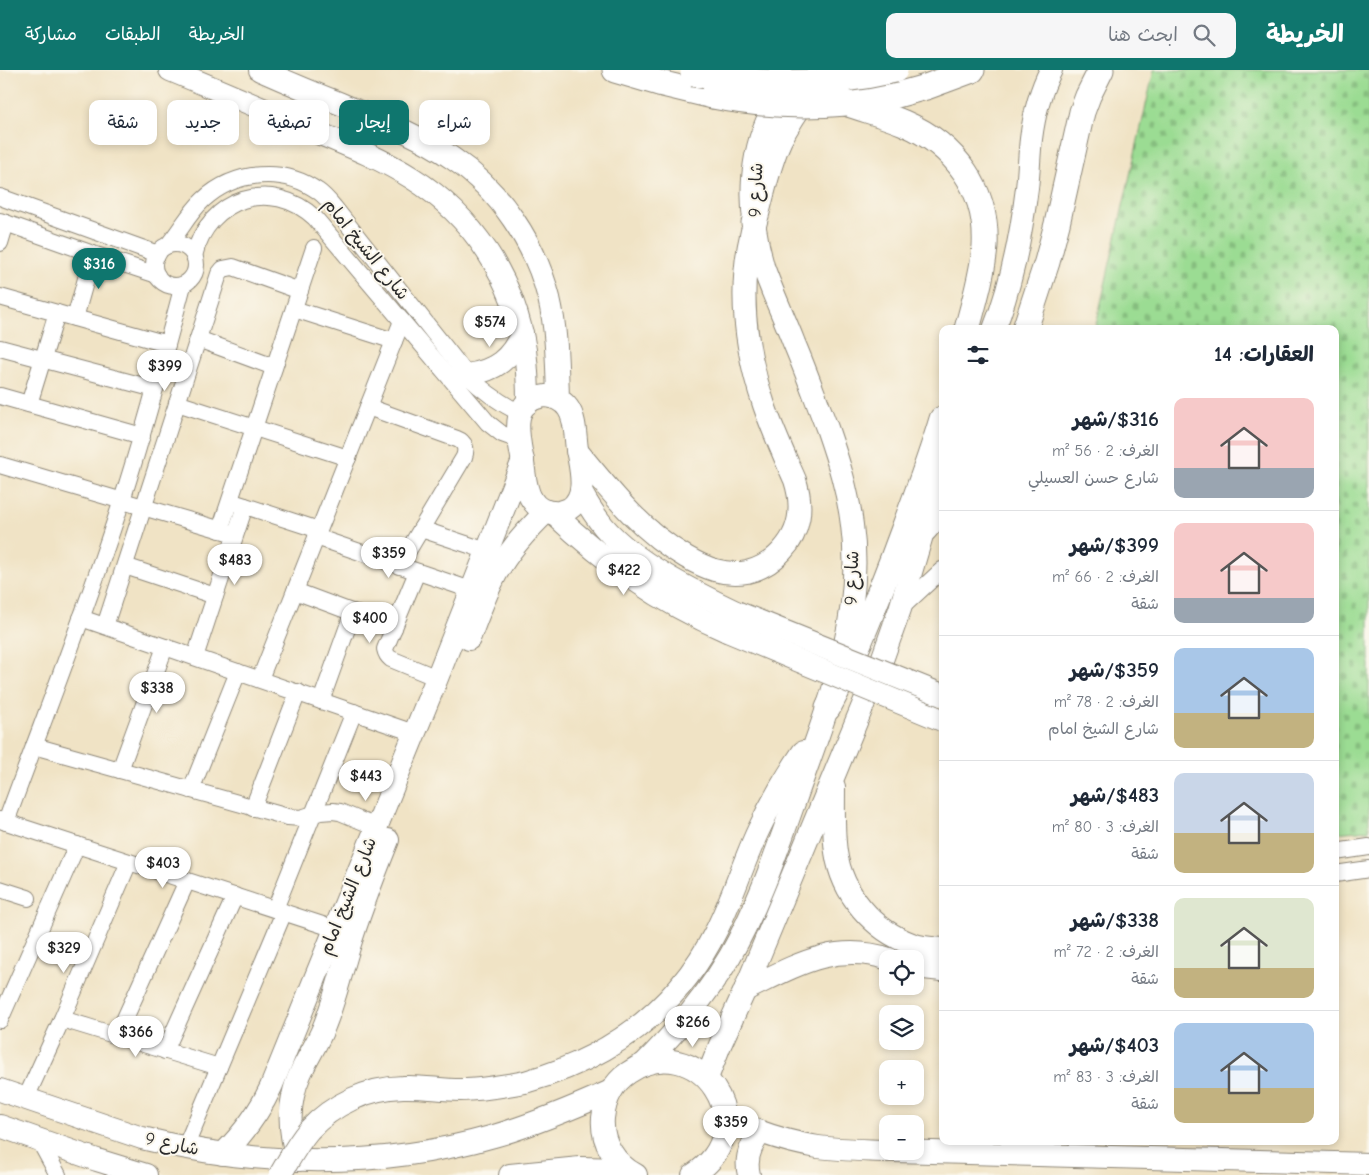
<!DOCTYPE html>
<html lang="ar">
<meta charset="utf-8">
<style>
:root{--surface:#fff;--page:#f6f6f7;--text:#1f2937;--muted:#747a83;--line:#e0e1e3;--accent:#0f766e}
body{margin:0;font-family:"Comic Neue","Playpen Sans Arabic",sans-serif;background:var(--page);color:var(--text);direction:rtl;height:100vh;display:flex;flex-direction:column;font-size:19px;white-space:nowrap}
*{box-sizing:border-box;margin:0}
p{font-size:16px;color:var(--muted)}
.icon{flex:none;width:28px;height:28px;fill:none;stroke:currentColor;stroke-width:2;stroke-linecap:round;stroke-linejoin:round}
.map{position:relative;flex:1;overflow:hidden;direction:ltr}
.drawer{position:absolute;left:939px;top:255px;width:400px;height:820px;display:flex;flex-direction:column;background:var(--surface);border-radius:10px;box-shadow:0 2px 8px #0003;direction:rtl}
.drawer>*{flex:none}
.guide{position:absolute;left:15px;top:30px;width:475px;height:45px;direction:rtl;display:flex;gap:10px}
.tools{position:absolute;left:879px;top:880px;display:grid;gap:10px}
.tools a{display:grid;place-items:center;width:45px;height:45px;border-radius:10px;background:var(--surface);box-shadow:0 2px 8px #0003;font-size:25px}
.price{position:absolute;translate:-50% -42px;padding:0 11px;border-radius:18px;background:#fff;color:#222;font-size:16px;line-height:32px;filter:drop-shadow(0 1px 2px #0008)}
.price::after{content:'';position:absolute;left:50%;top:30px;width:15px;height:11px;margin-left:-8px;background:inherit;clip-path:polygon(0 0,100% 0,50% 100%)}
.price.selected{background:var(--accent);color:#fff}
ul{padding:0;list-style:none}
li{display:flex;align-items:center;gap:15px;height:125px;padding:0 25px}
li+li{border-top:1px solid var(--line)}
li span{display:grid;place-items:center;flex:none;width:140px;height:100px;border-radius:10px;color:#555}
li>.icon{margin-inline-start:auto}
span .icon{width:60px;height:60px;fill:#fffc;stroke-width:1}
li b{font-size:21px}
h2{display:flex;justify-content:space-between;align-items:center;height:60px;padding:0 25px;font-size:21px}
.tag{padding:0 18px;border-radius:10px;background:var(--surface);box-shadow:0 2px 8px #0003;font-size:18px;line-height:45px}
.tag.selected{background:var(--accent);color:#fff}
header{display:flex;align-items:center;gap:30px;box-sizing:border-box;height:70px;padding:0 25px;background:var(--accent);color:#fff}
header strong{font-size:24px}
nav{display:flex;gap:28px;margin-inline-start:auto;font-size:18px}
.search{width:350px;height:45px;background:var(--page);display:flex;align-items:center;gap:12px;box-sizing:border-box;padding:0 18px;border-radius:10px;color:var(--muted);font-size:19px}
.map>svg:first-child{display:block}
.cemetery{fill:url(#cemetery-stones);stroke:#63845f}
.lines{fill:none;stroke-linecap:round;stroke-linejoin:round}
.street-casing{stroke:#8e8778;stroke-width:18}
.secondary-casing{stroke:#8e8778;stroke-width:24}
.primary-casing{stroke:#8e8778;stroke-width:27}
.street{stroke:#fff;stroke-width:16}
.secondary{stroke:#fff;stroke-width:22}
.primary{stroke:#fff;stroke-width:25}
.secondary-bridge-casing{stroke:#8e8778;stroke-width:24;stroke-linecap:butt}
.primary-bridge-casing{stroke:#8e8778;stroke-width:27;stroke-linecap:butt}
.secondary-bridge{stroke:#fff;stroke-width:22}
.primary-bridge{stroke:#fff;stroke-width:25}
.labels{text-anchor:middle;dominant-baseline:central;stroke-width:4;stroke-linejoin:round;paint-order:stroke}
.street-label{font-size:18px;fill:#2b2b2b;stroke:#fbf7ec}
</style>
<header>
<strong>الخريطة</strong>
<div class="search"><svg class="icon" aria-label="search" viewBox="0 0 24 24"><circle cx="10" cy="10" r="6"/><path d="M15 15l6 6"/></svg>ابحث هنا</div>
<nav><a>الخريطة</a><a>الطبقات</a><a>مشاركة</a></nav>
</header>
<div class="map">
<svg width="1369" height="1105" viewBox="0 0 1369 1105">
<defs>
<pattern id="cemetery-stones" width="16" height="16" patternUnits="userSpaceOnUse" patternTransform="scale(1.25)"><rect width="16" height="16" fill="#9bdc93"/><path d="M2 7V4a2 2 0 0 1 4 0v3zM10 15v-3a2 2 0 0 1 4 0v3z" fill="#86bd7f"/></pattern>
</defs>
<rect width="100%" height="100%" fill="#fbf7ec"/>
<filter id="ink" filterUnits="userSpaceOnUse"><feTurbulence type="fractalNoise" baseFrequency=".02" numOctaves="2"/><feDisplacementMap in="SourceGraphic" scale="10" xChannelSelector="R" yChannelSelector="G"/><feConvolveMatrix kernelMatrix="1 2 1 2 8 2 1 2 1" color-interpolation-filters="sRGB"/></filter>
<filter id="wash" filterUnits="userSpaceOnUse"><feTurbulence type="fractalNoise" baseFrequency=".0096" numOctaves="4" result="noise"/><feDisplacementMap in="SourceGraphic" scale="20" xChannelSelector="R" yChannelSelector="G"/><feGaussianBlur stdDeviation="1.12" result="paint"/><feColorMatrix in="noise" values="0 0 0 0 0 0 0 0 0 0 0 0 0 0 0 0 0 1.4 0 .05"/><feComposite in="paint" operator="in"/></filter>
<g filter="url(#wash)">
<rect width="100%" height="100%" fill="#f0e3c5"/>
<polygon class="cemetery" points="1154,0 1369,0 1369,760 1335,763 1335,259 1095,259"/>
</g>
<g filter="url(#ink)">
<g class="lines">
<g class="street-casing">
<g id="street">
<polyline points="0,127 158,184"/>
<polyline points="0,151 93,184 157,205"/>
<polyline points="0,173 6,153"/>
<circle cx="175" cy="195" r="21"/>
<path d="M 168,175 C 180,161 189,143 203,130 C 234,101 283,96 318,121 C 324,125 329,131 334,137 L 467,305 C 483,321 500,333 520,343"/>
<path d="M 194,186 C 208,128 271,107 315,148 L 488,353 L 502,364 L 519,370"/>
<polyline points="0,227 167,274"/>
<polyline points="294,239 394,271"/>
<polyline points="75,248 93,184"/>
<polyline points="198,269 274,297"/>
<polyline points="0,278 155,319"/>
<polyline points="0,326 142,366"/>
<polyline points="177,333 348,388"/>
<polyline points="29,334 57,243"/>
<path d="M 368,337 L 457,369 C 465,372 467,379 464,387 L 399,496"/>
<polyline points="0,395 235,464"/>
<polyline points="236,433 319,460"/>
<polyline points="421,459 487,481"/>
<polyline points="220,460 314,178"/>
<polyline points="316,467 471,520"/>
<polyline points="125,496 215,526"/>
<path d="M 417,502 L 385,579 C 386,584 387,586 391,589 L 437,608"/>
<polyline points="295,521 394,558"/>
<polyline points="900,539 942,500"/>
<polyline points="81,548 414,663"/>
<polyline points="105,556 219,204 223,199 233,197 300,221"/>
<polyline points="195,587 245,436"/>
<polyline points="260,609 402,251"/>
<polyline points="321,631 353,542"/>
<polyline points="34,676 288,747 301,748 320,742 333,741 340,742 376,757"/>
<polyline points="120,700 165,577"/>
<polyline points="191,720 238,602"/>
<polyline points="253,738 298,622"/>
<polyline points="0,750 335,859"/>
<path d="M 6,752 C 45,645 87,539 122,430 C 145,359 164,287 183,215"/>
<polyline points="1335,782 1369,777"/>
<polyline points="1335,804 1369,799"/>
<polyline points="0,819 28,828"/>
<polyline points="275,839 354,642"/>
<polyline points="62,949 219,997"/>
<polyline points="0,950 77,775"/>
<polyline points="117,966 187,811"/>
<polyline points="165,981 235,826"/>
<polyline points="26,1028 62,949 129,792"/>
<polyline points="39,1070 58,1105"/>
<polyline points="185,1078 284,842"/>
</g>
</g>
<g class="secondary-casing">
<g id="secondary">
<path d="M 170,0 C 216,19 261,38 306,58 C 342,73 379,87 412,108 C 473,146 514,209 525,280 C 527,297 528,315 528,333"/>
<path d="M 260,0 C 285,11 311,22 336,32 C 376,49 416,63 452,88 C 500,120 535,173 549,228 C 557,261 557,296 558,329"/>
<path d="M 994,259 C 1012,214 1021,166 1027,118 C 1029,102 1029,85 1031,69 C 1034,45 1040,21 1051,0"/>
<path d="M 467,305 C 495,301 511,289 522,263"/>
<path d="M 546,326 C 555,327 563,331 568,338 C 576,349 575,366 577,379 C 580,398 589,426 569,439 C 564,441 559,443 554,442 C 545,442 537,438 532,430 C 525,420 525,405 523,393 C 519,367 507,330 546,326 Z"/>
<path d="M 577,381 C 610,421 641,461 686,487 C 705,498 724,506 747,502 C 760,499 773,491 782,481 C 801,461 803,435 795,410 C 784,385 773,361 764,335 C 745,279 738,218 752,161"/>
<path d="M 581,422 C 588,435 595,446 604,457 C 635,493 694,522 736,542"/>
<path d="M 553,443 C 607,494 658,531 727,561"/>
<path d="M 469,569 C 477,547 485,525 496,504 C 509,480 527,460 547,441"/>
<path d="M 834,717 C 834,739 833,761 836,782 C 842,824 873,860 912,874 C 922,878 932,878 942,879"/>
<polyline points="915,897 942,900"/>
<path d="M 745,920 C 793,897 833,871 889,889"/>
<path d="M 643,995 C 676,962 706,927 730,886 C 758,837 776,783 795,730 C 826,642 865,549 852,455 C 848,421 838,390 827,358 C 816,330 806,301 794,273 C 784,247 772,222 763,196 C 750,149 747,97 767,51 C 772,41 779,31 785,21"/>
<polyline points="707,1008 720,975 745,920 883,587 900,539 942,398"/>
<path d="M 525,1012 C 610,988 677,940 717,859 C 733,827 743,793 758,761 C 771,733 786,707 803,682"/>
<path d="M 0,1020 L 142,1068 C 257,1097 380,1099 494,1066 C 535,1054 573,1038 611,1021"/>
<path d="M 725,1048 C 755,1061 785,1072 818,1077 C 841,1080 864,1080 888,1081"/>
<polyline points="0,1056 97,1090 146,1105"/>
<polyline points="895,1081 1369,1094"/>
<path d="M 223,1084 C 243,1064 259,1043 271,1017 L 437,608 L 523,390"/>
<path d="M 298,1090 C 291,1069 288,1048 293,1026 C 298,999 316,979 325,954 C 335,929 341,903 349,877 C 360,841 374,805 388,770"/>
<polyline points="510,1105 580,1098 625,1099"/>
<path d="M 636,1105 C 615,1094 601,1072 603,1048 C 605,1030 613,1013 628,1003 C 696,955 768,1057 693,1105"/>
<path d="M 749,1105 C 745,1089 750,1075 761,1063"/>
</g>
</g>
<g class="primary-casing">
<g id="primary">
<polyline points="615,0 659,13 713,26"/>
<path d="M 846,33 C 865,40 885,45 904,53 C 955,75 988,120 985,176 C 983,203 974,233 967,259"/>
<polyline points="848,33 897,25 926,17 972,0"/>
<path d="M 754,153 C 762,125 767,96 779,70 C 788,52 799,36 811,20"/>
<polyline points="1025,259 1047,192 1057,154 1082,42 1088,26 1101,0"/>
<polyline points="925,459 942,439"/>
<path d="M 828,638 C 854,590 873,539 893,488 C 910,442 928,396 942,349"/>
</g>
</g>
<use href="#street" class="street"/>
<use href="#secondary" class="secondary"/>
<use href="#primary" class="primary"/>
<g class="secondary-bridge-casing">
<g id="secondary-bridge">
<polyline points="736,542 942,625"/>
<polyline points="727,561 942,650"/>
<path d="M 280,1105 C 289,1090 297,1074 309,1060 C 333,1034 368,1018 403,1017 C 422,1016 441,1020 460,1020 C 482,1020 503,1016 525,1012"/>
</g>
</g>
<g class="primary-bridge-casing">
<g id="primary-bridge">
<path d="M 693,4 C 764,16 825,16 895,0"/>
<path d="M 713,26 C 758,35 801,37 846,33"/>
</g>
</g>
<use href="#secondary-bridge" class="secondary-bridge"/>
<use href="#primary-bridge" class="primary-bridge"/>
</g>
</g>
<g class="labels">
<g class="street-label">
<text transform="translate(756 120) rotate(-88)">شارع 9</text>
<text transform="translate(366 179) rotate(51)">شارع الشيخ امام</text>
<text transform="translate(852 508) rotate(-88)">شارع 9</text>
<text transform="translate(348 826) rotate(-68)">شارع الشيخ امام</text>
<text transform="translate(172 1074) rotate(12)">شارع 9</text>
</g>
</g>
</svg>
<div class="tools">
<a><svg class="icon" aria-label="locate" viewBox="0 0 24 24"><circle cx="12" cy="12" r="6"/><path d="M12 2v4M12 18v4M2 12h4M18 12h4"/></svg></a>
<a><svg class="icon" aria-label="layers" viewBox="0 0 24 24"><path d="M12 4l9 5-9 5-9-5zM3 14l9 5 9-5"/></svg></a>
<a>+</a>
<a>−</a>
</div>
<b class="price selected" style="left:99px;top:220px">$316</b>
<b class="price" style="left:490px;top:278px">$574</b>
<b class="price" style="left:165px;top:322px">$399</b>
<b class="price" style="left:389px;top:509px">$359</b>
<b class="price" style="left:235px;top:516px">$483</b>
<b class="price" style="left:624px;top:526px">$422</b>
<b class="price" style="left:370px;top:574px">$400</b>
<b class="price" style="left:157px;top:644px">$338</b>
<b class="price" style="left:366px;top:732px">$443</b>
<b class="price" style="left:163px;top:819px">$403</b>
<b class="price" style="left:64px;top:904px">$329</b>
<b class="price" style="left:693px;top:978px">$266</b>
<b class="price" style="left:136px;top:988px">$366</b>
<b class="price" style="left:731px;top:1078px">$359</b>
<div class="guide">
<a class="tag">شراء</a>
<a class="tag selected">إيجار</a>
<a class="tag">تصفية</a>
<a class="tag">جديد</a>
<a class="tag">شقة</a>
</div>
<section class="drawer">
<h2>العقارات: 14<svg class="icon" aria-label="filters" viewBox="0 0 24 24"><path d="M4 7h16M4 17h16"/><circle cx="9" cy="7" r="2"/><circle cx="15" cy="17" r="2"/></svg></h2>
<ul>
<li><span style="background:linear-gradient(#f6c9c9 70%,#9aa5b1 0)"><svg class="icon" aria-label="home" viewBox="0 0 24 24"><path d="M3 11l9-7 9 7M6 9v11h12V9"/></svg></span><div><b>$316/شهر</b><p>الغرف: 2 · 56 m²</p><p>شارع حسن العسيلي</p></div></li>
<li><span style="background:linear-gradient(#f6c9c9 75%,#9aa5b1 0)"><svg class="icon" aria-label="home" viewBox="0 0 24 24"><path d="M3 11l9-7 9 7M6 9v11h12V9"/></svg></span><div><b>$399/شهر</b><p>الغرف: 2 · 66 m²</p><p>شقة</p></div></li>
<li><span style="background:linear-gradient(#a9c7e8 65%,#c2b280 0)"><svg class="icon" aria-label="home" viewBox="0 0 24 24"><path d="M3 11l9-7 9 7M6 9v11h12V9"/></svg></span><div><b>$359/شهر</b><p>الغرف: 2 · 78 m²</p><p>شارع الشيخ امام</p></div></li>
<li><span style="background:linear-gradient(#c9d6e8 60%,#c2b280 0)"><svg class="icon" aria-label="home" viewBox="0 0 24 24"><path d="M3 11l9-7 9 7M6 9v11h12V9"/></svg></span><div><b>$483/شهر</b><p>الغرف: 3 · 80 m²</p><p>شقة</p></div></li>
<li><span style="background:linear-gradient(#dfe7d0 70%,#c2b280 0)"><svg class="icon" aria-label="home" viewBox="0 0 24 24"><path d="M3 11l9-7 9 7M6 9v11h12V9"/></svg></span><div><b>$338/شهر</b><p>الغرف: 2 · 72 m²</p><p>شقة</p></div></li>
<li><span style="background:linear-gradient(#a9c7e8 65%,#c2b280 0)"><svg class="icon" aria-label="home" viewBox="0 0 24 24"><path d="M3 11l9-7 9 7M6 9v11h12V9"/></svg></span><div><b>$403/شهر</b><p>الغرف: 3 · 83 m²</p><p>شقة</p></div></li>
</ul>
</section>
</div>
